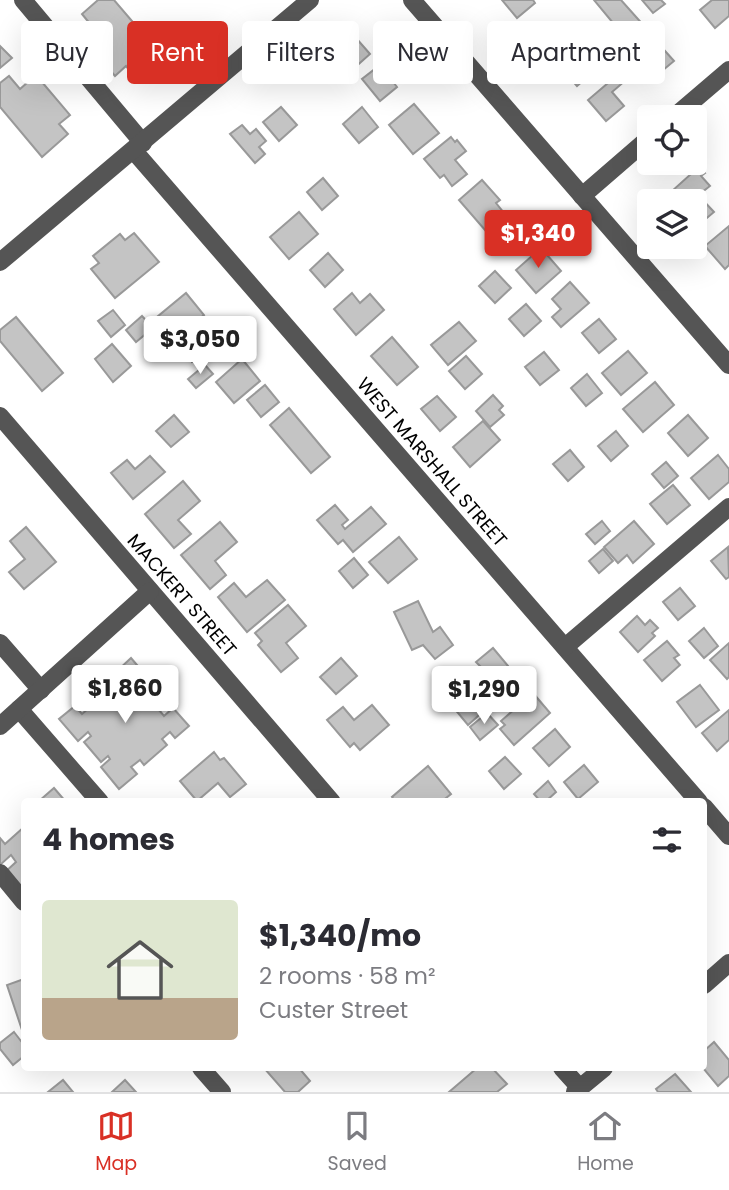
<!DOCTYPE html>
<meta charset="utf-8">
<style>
:root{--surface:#fff;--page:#f2f2f3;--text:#2b2b33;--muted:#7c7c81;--line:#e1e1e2;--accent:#d93025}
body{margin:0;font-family:Poppins,sans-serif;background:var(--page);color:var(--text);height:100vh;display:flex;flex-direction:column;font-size:26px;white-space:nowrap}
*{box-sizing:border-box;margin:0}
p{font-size:23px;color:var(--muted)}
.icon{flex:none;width:38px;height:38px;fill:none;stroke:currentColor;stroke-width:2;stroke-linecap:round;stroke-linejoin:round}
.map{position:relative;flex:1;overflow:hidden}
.panel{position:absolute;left:21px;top:798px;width:686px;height:273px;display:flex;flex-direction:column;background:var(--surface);border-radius:7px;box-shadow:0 7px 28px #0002}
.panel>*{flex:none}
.banner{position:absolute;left:21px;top:21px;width:688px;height:63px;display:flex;gap:14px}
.fabs{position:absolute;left:637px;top:105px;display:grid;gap:14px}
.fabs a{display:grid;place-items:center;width:70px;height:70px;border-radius:7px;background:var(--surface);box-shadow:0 7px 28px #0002;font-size:35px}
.price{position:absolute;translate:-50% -60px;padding:0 16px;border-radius:7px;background:#fff;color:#222;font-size:23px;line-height:46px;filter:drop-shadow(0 2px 4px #0008)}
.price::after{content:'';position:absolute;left:50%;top:42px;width:21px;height:16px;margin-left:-10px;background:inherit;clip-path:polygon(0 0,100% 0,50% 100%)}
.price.selected{background:var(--accent);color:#fff}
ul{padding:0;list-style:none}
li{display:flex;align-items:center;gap:21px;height:175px;padding:0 21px}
li span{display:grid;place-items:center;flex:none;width:196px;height:140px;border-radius:7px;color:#555}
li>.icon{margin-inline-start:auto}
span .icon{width:84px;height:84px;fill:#fffc;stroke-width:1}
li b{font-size:30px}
h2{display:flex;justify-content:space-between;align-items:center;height:84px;padding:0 21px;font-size:30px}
.tag{padding:0 24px;border-radius:7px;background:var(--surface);box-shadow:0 7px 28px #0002;font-size:24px;line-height:63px}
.tag.selected{background:var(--accent);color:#fff}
.tab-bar{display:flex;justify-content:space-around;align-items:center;height:98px;border-top:2px solid var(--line);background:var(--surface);font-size:19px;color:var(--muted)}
.tab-bar a{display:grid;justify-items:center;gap:4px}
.tab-bar .selected{color:var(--accent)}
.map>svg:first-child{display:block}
.building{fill:#c4c4c4;stroke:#999;stroke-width:2}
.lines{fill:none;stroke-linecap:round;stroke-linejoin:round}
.minor{stroke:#555;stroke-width:18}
.labels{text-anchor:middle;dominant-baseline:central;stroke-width:6;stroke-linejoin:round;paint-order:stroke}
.street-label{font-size:19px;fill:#000;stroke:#fff}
</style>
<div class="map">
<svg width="729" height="1092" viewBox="0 0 729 1092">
<rect width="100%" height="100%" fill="#fff"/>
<g class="building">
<polygon points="98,0 114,0 161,55 135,77 126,66 115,76 80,35 91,25 82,14"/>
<polygon points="502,0 533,0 535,3 517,18"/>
<polygon points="594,0 621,0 645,27 628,41"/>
<polygon points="642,0 661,0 665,4 653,13"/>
<polygon points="712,0 729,0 729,16 715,28 700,10"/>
<polygon points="349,30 370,54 352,70 331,45"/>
<polygon points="558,32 593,72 577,86 542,46"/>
<polygon points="657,42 674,61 657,75 640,56"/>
<polygon points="0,46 12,58 0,68"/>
<polygon points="619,58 633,74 612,92 624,106 606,121 588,100 615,77 608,68"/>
<polygon points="380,65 397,87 380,101 362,79"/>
<polygon points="36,75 70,115 59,124 68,134 42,157 0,107 0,83 9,76 20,89"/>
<polygon points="414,104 439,133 413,154 389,125"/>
<polygon points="281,107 297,125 279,141 263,122"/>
<polygon points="362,107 378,127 359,143 343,124"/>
<polygon points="242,125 250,134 256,129 266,141 259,147 265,154 255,163 230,134"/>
<polygon points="451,137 455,142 457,140 466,151 455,160 467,174 452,186 444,175 440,178 424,159"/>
<polygon points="695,160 705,173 701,176 710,186 691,201 680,201 672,191 691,174 685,168 695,163"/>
<polygon points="323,178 338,196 322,210 307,192"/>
<polygon points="482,180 500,200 496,203 504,213 502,215 518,232 501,247 491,236 496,231 490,225 485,230 459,200"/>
<polygon points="699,196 714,212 695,228 693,201"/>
<polygon points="299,212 318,234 289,259 270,237"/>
<polygon points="729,226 729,265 725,269 705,246"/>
<polygon points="134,233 159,262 115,298 91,269 99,263 93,256 120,234 125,240"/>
<polygon points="541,248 561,271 536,293 516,270"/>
<polygon points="328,253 343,270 325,287 310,270"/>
<polygon points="495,271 511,288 495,303 479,286"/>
<polygon points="570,282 589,303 561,327 552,317 561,309 552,299"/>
<polygon points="186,293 204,315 175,339 157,317"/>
<polygon points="352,293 360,303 370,294 384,310 356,335 334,309"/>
<polygon points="526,304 541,321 524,336 509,319"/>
<polygon points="113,310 125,325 111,337 98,321"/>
<polygon points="142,316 153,328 136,342 126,330"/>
<polygon points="16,317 63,373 42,391 0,341 0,330"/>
<polygon points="599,319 616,339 599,353 582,333"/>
<polygon points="459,322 476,341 448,365 431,345"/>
<polygon points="201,329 220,351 203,364 198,358 192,362 180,347"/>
<polygon points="392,337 418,367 397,385 371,356"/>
<polygon points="112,344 131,366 113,382 95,359"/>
<polygon points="628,351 647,373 621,395 602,373"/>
<polygon points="544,352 559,370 540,385 525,367"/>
<polygon points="466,356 482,374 465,389 449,371"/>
<polygon points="242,359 260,381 234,403 216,382"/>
<polygon points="205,365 213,374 196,388 188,379"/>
<polygon points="587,374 602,393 586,406 571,388"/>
<polygon points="655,382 674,405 643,432 623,409"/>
<polygon points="265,385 279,402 261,417 247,400"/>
<polygon points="493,395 503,406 499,410 504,415 490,427 476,411"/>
<polygon points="437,396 456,417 440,431 421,409"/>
<polygon points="289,408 330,457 311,473 270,425"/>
<polygon points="174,415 189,432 171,447 156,431"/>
<polygon points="688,415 708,438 688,456 668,433"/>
<polygon points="483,421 500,440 470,467 453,447"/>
<polygon points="616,431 628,446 611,461 598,446"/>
<polygon points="570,450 584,467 568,481 553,464"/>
<polygon points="718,455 729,469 729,482 709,499 691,478"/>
<polygon points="150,456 165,472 133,499 111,473 127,460 135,469"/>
<polygon points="666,462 678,476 664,488 652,474"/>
<polygon points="183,481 200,501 178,520 191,534 174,548 145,514"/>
<polygon points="673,485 690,505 667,524 650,504"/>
<polygon points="335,505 348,520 342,525 345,529 371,507 386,524 353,552 343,540 338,544 317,520"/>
<polygon points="602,521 610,531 595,544 586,534"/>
<polygon points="634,521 654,544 633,563 627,555 618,563 604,547"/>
<polygon points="220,522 237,542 215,561 226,575 210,589 181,555"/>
<polygon points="26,527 56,562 24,589 9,572 25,559 10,541"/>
<polygon points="399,537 417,559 388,583 369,562"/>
<polygon points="728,547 729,577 726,579 711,561"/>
<polygon points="603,549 613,561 599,573 589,561"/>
<polygon points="354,558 368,575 353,588 339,571"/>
<polygon points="267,580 285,600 247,632 218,597 234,583 246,597"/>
<polygon points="680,588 695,606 678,620 663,602"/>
<polygon points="418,601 433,632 440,627 453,645 435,659 423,645 412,650 394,612"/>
<polygon points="288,605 306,626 286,643 298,658 281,672 258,645 262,641 255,633"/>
<polygon points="637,616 645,625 650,620 658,628 652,633 655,636 638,652 620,632"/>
<polygon points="704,628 718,646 704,658 689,641"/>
<polygon points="667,641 679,655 674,658 680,665 662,681 644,660"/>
<polygon points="729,643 729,677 727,679 710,660"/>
<polygon points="493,648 513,672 482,698 465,678 480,666 476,662"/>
<polygon points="131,658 148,678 139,686 143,691 150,684 167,703 159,710 164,716 173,708 189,726 175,738 170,732 162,739 167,745 144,765 140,760 131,767 137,774 119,789 101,767 110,759 108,756 101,762 84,742 91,736 88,732 78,741 59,719 75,706 82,714 123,678 117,671"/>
<polygon points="341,658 357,676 336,694 320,677"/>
<polygon points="700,685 719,710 696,727 677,702"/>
<polygon points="471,692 486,709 468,725 453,707"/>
<polygon points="533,693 550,713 514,745 500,729 505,725 501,721"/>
<polygon points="372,705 389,725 360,750 354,743 350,747 327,720 343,707 354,720"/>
<polygon points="729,710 729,740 717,751 702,733"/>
<polygon points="487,713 498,725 480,740 470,727"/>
<polygon points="555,729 570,747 549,766 533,748"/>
<polygon points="214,752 220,760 224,758 246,784 230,797 218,783 197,801 180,781"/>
<polygon points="505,757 521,774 504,789 489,771"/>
<polygon points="584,765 598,782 578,799 564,782"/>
<polygon points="428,766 451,794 441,802 396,802 392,797"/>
<polygon points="548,781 556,792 545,802 541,802 534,794"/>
<polygon points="54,788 66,802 39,801"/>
<polygon points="24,827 24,894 4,873 16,862 11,855 0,865 0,838 5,844"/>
<polygon points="24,979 24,1030 22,1030 7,985"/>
<polygon points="14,1032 24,1045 24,1056 13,1065 0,1049 0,1043"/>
<polygon points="714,1042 729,1060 729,1076 718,1086 703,1068 704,1051"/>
<polygon points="264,1068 299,1068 310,1081 298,1092 285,1092"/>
<polygon points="477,1068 492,1068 507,1084 497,1092 449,1092"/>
<polygon points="675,1074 691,1092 658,1092 656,1089"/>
<polygon points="63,1080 73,1092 48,1092"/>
<polygon points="125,1080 136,1092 112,1092"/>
</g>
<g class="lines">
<g class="minor">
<polyline points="23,0 143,143"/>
<polyline points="412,0 729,365"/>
<polyline points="674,117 729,70"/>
<polyline points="134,151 699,802"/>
<polyline points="582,196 649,138"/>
<polyline points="0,262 310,0"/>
<polyline points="0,416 332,802"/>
<polyline points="0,643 41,690"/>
<polyline points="565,647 729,507"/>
<polyline points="19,709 100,802"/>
<polyline points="0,726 150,591"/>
<polyline points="704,807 729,836"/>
<polyline points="0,873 24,902"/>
<polyline points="704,985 729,963"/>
<polyline points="201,1068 222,1092"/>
<polyline points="562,1068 580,1088"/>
<polyline points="575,1092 604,1068"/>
</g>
</g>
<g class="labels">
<g class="street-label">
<text transform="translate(432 462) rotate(49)">WEST MARSHALL STREET</text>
<text transform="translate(182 595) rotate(49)">MACKERT STREET</text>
</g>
</g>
</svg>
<div class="fabs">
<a><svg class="icon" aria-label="locate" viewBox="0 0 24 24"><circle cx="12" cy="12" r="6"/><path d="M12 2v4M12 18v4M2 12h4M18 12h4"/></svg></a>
<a><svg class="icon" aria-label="layers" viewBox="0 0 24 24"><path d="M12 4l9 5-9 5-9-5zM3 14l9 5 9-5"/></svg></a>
</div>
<b class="price selected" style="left:538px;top:270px">$1,340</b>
<b class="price" style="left:200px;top:376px">$3,050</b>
<b class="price" style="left:125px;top:725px">$1,860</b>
<b class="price" style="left:484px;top:726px">$1,290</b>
<div class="banner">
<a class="tag">Buy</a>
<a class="tag selected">Rent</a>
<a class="tag">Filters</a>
<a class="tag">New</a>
<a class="tag">Apartment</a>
</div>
<section class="panel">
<h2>4 homes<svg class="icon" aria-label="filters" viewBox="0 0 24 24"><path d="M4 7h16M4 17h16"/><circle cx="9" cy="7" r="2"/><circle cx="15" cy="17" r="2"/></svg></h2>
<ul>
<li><span style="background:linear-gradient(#dfe7d0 70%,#b9a48a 0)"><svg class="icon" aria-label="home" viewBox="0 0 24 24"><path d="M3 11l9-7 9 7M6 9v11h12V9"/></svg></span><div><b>$1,340/mo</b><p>2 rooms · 58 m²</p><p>Custer Street</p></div></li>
</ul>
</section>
</div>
<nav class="tab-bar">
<a class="selected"><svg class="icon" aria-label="map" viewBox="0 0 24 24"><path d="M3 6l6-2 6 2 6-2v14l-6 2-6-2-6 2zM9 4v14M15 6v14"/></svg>Map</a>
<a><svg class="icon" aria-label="saved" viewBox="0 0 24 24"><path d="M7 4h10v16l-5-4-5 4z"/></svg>Saved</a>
<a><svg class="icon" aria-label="home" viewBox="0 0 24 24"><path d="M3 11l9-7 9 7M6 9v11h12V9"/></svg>Home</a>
</nav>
